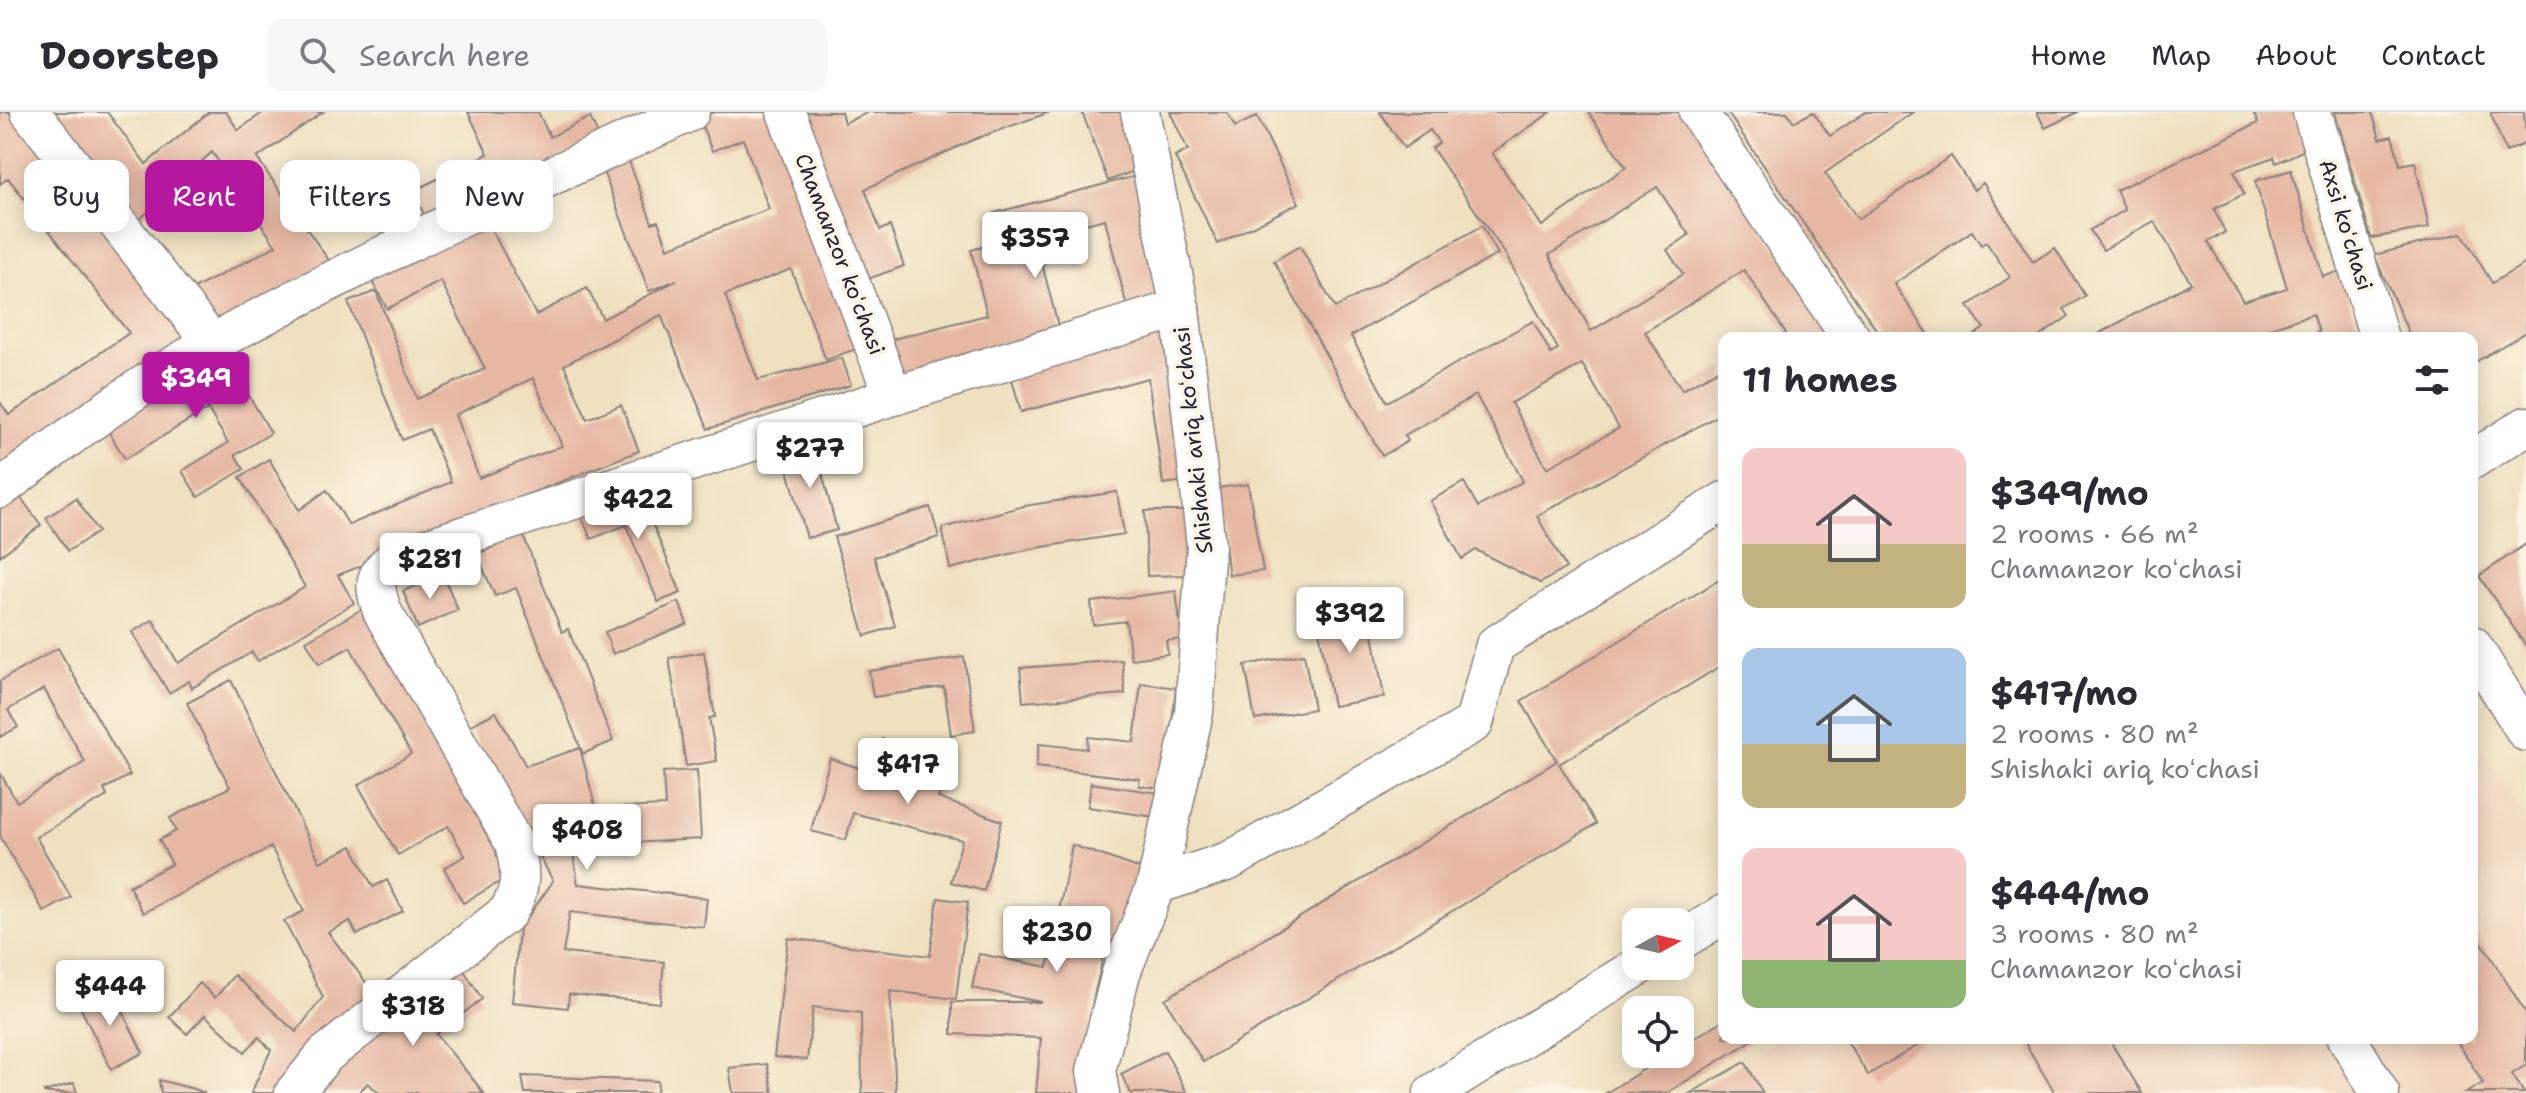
<!DOCTYPE html>
<meta charset="utf-8">
<style>
:root{--surface:#fff;--page:#f7f7f7;--text:#2b2b33;--muted:#7c7c81;--line:#e1e1e2;--accent:#b5179e}
body{margin:0;font-family:"Shantell Sans",sans-serif;background:var(--page);color:var(--text);height:100vh;display:flex;flex-direction:column;font-size:30px;white-space:nowrap}
*{box-sizing:border-box;margin:0}
p{font-size:26px;color:var(--muted)}
.icon{flex:none;width:44px;height:44px;fill:none;stroke:currentColor;stroke-width:2;stroke-linecap:round;stroke-linejoin:round}
.map{position:relative;flex:1;overflow:hidden}
.side{position:absolute;left:1718px;top:220px;width:760px;height:712px;display:flex;flex-direction:column;background:var(--surface);border-radius:16px;box-shadow:0 4px 20px #0003}
.side>*{flex:none}
.top-card{position:absolute;left:24px;top:48px;width:760px;height:72px;display:flex;gap:16px}
.needle{width:52px;rotate:82deg}
.buttons{position:absolute;left:1622px;top:796px;display:grid;gap:16px}
.buttons a{display:grid;place-items:center;width:72px;height:72px;border-radius:16px;background:var(--surface);box-shadow:0 4px 20px #0003;font-size:40px}
.price{position:absolute;translate:-50% -68px;padding:0 18px;border-radius:8px;background:#fff;color:#222;font-size:26px;line-height:52px;filter:drop-shadow(0 2px 4px #0008)}
.price::after{content:'';position:absolute;left:50%;top:48px;width:24px;height:18px;margin-left:-12px;background:inherit;clip-path:polygon(0 0,100% 0,50% 100%)}
.price.active{background:var(--accent);color:#fff}
ul{padding:0;list-style:none}
li{display:flex;align-items:center;gap:24px;height:200px;padding:0 24px}
li span{display:grid;place-items:center;flex:none;width:224px;height:160px;border-radius:16px;color:#555}
li>.icon{margin-inline-start:auto}
span .icon{width:96px;height:96px;fill:#fffc;stroke-width:1}
li b{font-size:34px}
h2{display:flex;justify-content:space-between;align-items:center;height:96px;padding:0 24px;font-size:34px}
.tag{padding:0 28px;border-radius:16px;background:var(--surface);box-shadow:0 4px 20px #0003;font-size:28px;line-height:72px}
.tag.active{background:var(--accent);color:#fff}
header{display:flex;align-items:center;gap:48px;box-sizing:border-box;height:112px;padding:0 40px;background:var(--surface);border-bottom:2px solid var(--line)}
header strong{font-size:38px}
nav{display:flex;gap:44px;margin-inline-start:auto;font-size:28px}
.search{width:560px;height:72px;background:var(--page);display:flex;align-items:center;gap:20px;box-sizing:border-box;padding:0 28px;border-radius:16px;color:var(--muted);font-size:30px}
.map>svg:first-child{display:block}
.built{fill:#f1d5bd}
.building{fill:#e6b8a3;fill-rule:evenodd}
.lines{fill:none;stroke-linecap:round;stroke-linejoin:round}
.minor-casing{stroke:#88817e;stroke-width:41}
.minor{stroke:#fff;stroke-width:38}
.labels{text-anchor:middle;dominant-baseline:central;stroke-width:7;stroke-linejoin:round;paint-order:stroke}
.street-label{font-size:22px;fill:#22223b;stroke:#fcf5e5}
</style>
<header>
<strong>Doorstep</strong>
<div class="search"><svg class="icon" aria-label="search" viewBox="0 0 24 24"><circle cx="10" cy="10" r="6"/><path d="M15 15l6 6"/></svg>Search here</div>
<nav><a>Home</a><a>Map</a><a>About</a><a>Contact</a></nav>
</header>
<div class="map">
<svg width="2526" height="981" viewBox="0 0 2526 981">
<rect width="100%" height="100%" fill="#fcf5e5"/>
<filter id="ink" filterUnits="userSpaceOnUse"><feTurbulence type="fractalNoise" baseFrequency=".0125" numOctaves="2"/><feDisplacementMap in="SourceGraphic" scale="16" xChannelSelector="R" yChannelSelector="G"/><feConvolveMatrix kernelMatrix="1 2 1 2 8 2 1 2 1" color-interpolation-filters="sRGB"/></filter>
<filter id="wash" filterUnits="userSpaceOnUse"><feTurbulence type="fractalNoise" baseFrequency=".006" numOctaves="4" result="noise"/><feDisplacementMap in="SourceGraphic" scale="32" xChannelSelector="R" yChannelSelector="G"/><feGaussianBlur stdDeviation="1.8" result="paint"/><feColorMatrix in="noise" values="0 0 0 0 0 0 0 0 0 0 0 0 0 0 0 0 0 1.4 0 .05"/><feComposite in="paint" operator="in"/></filter>
<g filter="url(#wash)">
<rect width="100%" height="100%" fill="#efe0c0"/>
<polygon class="built" points="2472,623 2526,707 2526,981 1693,981 1780,926 2472,926"/>
<g id="blocks">
<g class="building">
<polygon points="0,0 9,0 188,228 0,357 0,290 9,303 129,221 8,66 0,72"/>
<polygon points="54,0 107,0 146,52 209,0 226,0 238,18 264,0 323,0 257,46 330,150 214,215 188,180 276,134 212,40 138,109"/>
<polygon points="468,0 538,0 550,25 590,5 600,27 428,111 413,79 488,42"/>
<path d="M 714,0 L 773,0 L 864,234 L 826,248 L 791,157 L 725,183 L 758,268 L 842,246 L 851,273 L 708,317 L 661,203 L 564,253 L 587,307 L 621,293 L 639,339 L 465,407 L 466,412 L 338,463 L 354,491 L 258,549 L 252,540 L 192,576 L 189,569 L 169,581 L 132,520 L 153,508 L 178,551 L 305,475 L 240,365 L 269,347 L 299,398 L 327,378 L 349,413 L 451,370 L 429,317 L 402,328 L 348,190 L 376,179 L 417,287 L 485,257 L 441,169 L 387,197 L 370,164 L 485,105 L 536,203 L 587,176 L 603,207 L 677,168 L 649,179 L 603,59 L 629,49 L 652,111 L 658,109 L 668,136 L 769,97 L 743,27 L 712,39 L 699,6 ZM 533,266 L 562,334 L 479,366 L 455,303 Z"/>
<polygon points="799,0 841,0 844,11 869,0 1050,0 975,27 865,77 880,118 890,114 904,154 860,170"/>
<polygon points="1082,0 1124,0 1145,55 1108,69"/>
<polygon points="1170,0 1227,0 1235,15 1257,4 1299,91 1218,132 1175,45 1188,38"/>
<path d="M 1380,0 L 1551,0 L 1492,41 L 1542,114 L 1626,55 L 1588,0 L 1683,0 L 1838,226 L 1777,226 L 1786,221 L 1744,158 L 1645,220 L 1682,278 L 1724,255 L 1724,300 L 1537,404 L 1566,456 L 1540,471 L 1476,438 L 1462,447 L 1430,389 L 1464,370 L 1478,395 L 1523,369 L 1476,283 L 1405,323 L 1408,329 L 1382,344 L 1274,149 L 1300,134 L 1335,196 L 1482,114 L 1498,142 L 1351,224 L 1387,290 L 1533,209 L 1551,242 L 1558,237 L 1504,140 L 1432,36 L 1439,31 L 1430,18 L 1404,36 ZM 1657,75 L 1689,123 L 1667,138 L 1683,162 L 1591,219 L 1549,143 ZM 1582,252 L 1619,316 L 1547,356 L 1511,291 Z"/>
<polygon points="1727,0 1787,0 1794,10 1813,0 1830,24 1866,0 1913,0 1825,61 1858,107 1951,44 1974,78 1983,71 2033,150 2055,136 2085,184 2064,197 2069,204 2037,226 1970,226 1984,216 1968,194 2010,165 1986,130 1981,133 1972,119 1894,172 1931,226 1882,226"/>
<polygon points="2037,0 2078,0 2045,16"/>
<polygon points="2253,0 2293,0 2309,36 2276,51 2274,45 2234,59 2244,82 2214,97 2225,120 2208,130 2243,189 2287,176 2255,69 2291,58 2323,165 2340,159 2361,226 2300,226 2319,220 2313,202 2240,226 2091,226 2191,171 2154,109 2103,138 2090,118 2125,98 2116,78 2258,11"/>
<polygon points="2335,0 2372,0 2380,27 2392,24 2400,53 2415,50 2429,116 2371,126"/>
<polygon points="2490,0 2524,0 2526,31 2506,40"/>
<polygon points="1136,64 1167,185 1127,195 1105,107 1035,125 1062,229 899,271 889,228 987,203 971,138 1001,130 994,101"/>
<polygon points="2462,121 2492,171 2526,151 2526,220 2472,252 2472,226 2411,226 2374,143"/>
<polygon points="1166,218 1191,368 1163,372 1148,266 1021,300 1010,260"/>
<polygon points="223,240 271,321 235,343 244,357 198,385 182,359 228,331 208,297 125,347 104,312"/>
<polygon points="814,331 837,418 807,426 783,340"/>
<polygon points="1248,372 1263,459 1229,463 1217,376"/>
<polygon points="1117,380 1124,422 1030,437 950,457 942,416 1024,394"/>
<polygon points="18,382 41,413 0,444 0,395"/>
<polygon points="640,382 681,481 658,490 626,413 591,427 582,406"/>
<polygon points="76,386 98,420 68,439 46,406"/>
<polygon points="930,395 939,425 874,445 895,514 865,524 834,425"/>
<polygon points="1145,399 1187,399 1189,463 1147,464"/>
<polygon points="523,423 562,520 568,517 613,629 583,642 516,476 495,484 477,442"/>
<polygon points="2526,432 2526,534 2479,464"/>
<polygon points="443,463 458,498 418,516 403,479"/>
<polygon points="1724,465 1724,552 1559,652 1596,712 1203,950 1165,887 1557,649 1521,589"/>
<polygon points="1176,479 1182,527 1166,529 1168,542 1131,547 1126,509 1093,513 1091,490"/>
<polygon points="679,490 687,512 613,542 605,520"/>
<polygon points="1368,493 1384,585 1333,594 1316,502"/>
<polygon points="362,497 518,759 463,791 444,756 465,744 448,714 398,743 358,673 411,642 350,535 319,552 306,529"/>
<polygon points="58,536 130,663 104,677 107,684 36,725 71,785 44,800 0,724 0,661 17,690 85,650 44,577 8,598 18,615 0,625 0,569"/>
<polygon points="704,540 715,605 709,606 717,649 686,654 669,546"/>
<polygon points="1304,542 1314,597 1255,608 1245,553"/>
<polygon points="964,545 975,619 951,623 944,575 873,585 869,559"/>
<polygon points="1122,548 1125,582 1023,590 1020,556"/>
<polygon points="231,568 320,750 352,734 373,775 387,768 403,799 357,823 350,809 328,820 374,881 291,981 251,981 271,938 259,925 245,940 205,903 187,922 169,905 200,871 215,886 234,863 296,920 323,885 284,809 304,799 271,735 143,801 129,774 172,752 159,728 176,719 170,706 230,675 187,591"/>
<polygon points="1141,571 1176,576 1164,677 1139,674 1140,667 1036,655 1039,632 1087,637 1088,625 1134,630"/>
<polygon points="496,600 526,654 580,636 596,697 665,694 663,660 697,658 701,727 598,733 597,716 570,723 578,772 707,786 704,815 570,800 563,841 664,850 660,891 569,882 568,896 512,890 519,818 553,769 469,614"/>
<polygon points="882,627 950,653 938,686 1002,709 984,779 951,770 962,728 853,701 846,728 811,719 830,646 870,660"/>
<polygon points="1091,671 1159,681 1155,705 1088,695"/>
<polygon points="1072,733 1141,757 1118,831 1107,827 1093,889 1080,981 1036,981 1041,926 952,922 952,890 1041,890 972,876 979,842 1048,855"/>
<polygon points="938,786 968,790 956,887 890,879 896,981 862,981 861,901 813,895 807,948 774,945 788,826 930,844"/>
<polygon points="2472,815 2526,901 2526,953 2512,962 2524,981 2466,981 2483,971 2455,926 2472,926"/>
<polygon points="460,852 482,887 436,922 484,981 379,981 368,971 358,981 310,981"/>
<polygon points="110,874 143,941 111,957 78,891"/>
<polygon points="1724,908 1724,926 1756,926 1667,981 1606,981 1669,942 1680,942 1680,935"/>
<polygon points="1845,926 1930,926 1868,963"/>
<polygon points="2022,926 2108,926 2142,981 2055,981"/>
<polygon points="1165,939 1187,981 1131,981 1121,962"/>
<polygon points="1745,950 1763,981 1691,981"/>
<polygon points="767,952 773,981 733,981 729,956"/>
<polygon points="522,964 658,969 657,981 525,981"/>
<polygon points="159,968 194,977 205,981 161,981"/>
<polygon points="74,971 77,981 44,981 44,980"/>
</g>
</g>
</g>
<g filter="url(#ink)">
<use href="#blocks" fill-opacity="0" stroke="#88817e" stroke-width="2"/>
<g class="lines">
<g class="minor-casing">
<g id="minor">
<polyline points="30,0 212,231"/>
<polyline points="786,0 893,284"/>
<polyline points="1698,0 1851,226"/>
<polyline points="2312,0 2379,226"/>
<polyline points="2472,348 2526,314"/>
<path d="M 0,377 C 69,325 139,271 215,230 C 369,145 531,74 690,0"/>
<polyline points="2472,533 2526,620"/>
<polyline points="1156,773 1229,749 1474,611 1495,533 1724,389"/>
<polyline points="1680,829 1724,802"/>
<polyline points="2347,926 2380,981"/>
<path d="M 294,981 L 325,943 L 508,800 C 523,775 521,758 514,731 L 382,499 C 373,471 373,464 395,446 L 893,284 L 1180,196"/>
<polyline points="1100,981 1096,959 1121,861 1156,773 1194,600 1206,434 1180,196 1140,0"/>
<polyline points="1433,981 1639,854"/>
</g>
</g>
<use href="#minor" class="minor"/>
</g>
</g>
<g class="labels">
<g class="street-label">
<text transform="translate(2346 113) rotate(73)">Axsi koʻchasi</text>
<text transform="translate(840 142) rotate(69)">Chamanzor koʻchasi</text>
<text transform="translate(1193 328) rotate(-96)">Shishaki ariq koʻchasi</text>
</g>
</g>
</svg>
<div class="buttons">
<a><svg class="needle" viewBox="-14 -14 28 28"><path d="M0-13l5 13h-10z" fill="#e53935"/><path d="M0 13l5-13h-10z" fill="#7c7c81"/></svg></a>
<a><svg class="icon" aria-label="locate" viewBox="0 0 24 24"><circle cx="12" cy="12" r="6"/><path d="M12 2v4M12 18v4M2 12h4M18 12h4"/></svg></a>
</div>
<b class="price" style="left:1035px;top:168px">$357</b>
<b class="price active" style="left:196px;top:308px">$349</b>
<b class="price" style="left:810px;top:378px">$277</b>
<b class="price" style="left:638px;top:429px">$422</b>
<b class="price" style="left:430px;top:489px">$281</b>
<b class="price" style="left:1350px;top:543px">$392</b>
<b class="price" style="left:908px;top:694px">$417</b>
<b class="price" style="left:587px;top:760px">$408</b>
<b class="price" style="left:1057px;top:862px">$230</b>
<b class="price" style="left:110px;top:916px">$444</b>
<b class="price" style="left:413px;top:936px">$318</b>
<div class="top-card">
<a class="tag">Buy</a>
<a class="tag active">Rent</a>
<a class="tag">Filters</a>
<a class="tag">New</a>
</div>
<section class="side">
<h2>11 homes<svg class="icon" aria-label="filters" viewBox="0 0 24 24"><path d="M4 7h16M4 17h16"/><circle cx="9" cy="7" r="2"/><circle cx="15" cy="17" r="2"/></svg></h2>
<ul>
<li><span style="background:linear-gradient(#f6c9c9 60%,#c2b280 0)"><svg class="icon" aria-label="home" viewBox="0 0 24 24"><path d="M3 11l9-7 9 7M6 9v11h12V9"/></svg></span><div><b>$349/mo</b><p>2 rooms · 66 m²</p><p>Chamanzor koʻchasi</p></div></li>
<li><span style="background:linear-gradient(#a9c7e8 60%,#c2b280 0)"><svg class="icon" aria-label="home" viewBox="0 0 24 24"><path d="M3 11l9-7 9 7M6 9v11h12V9"/></svg></span><div><b>$417/mo</b><p>2 rooms · 80 m²</p><p>Shishaki ariq koʻchasi</p></div></li>
<li><span style="background:linear-gradient(#f6c9c9 70%,#8fb573 0)"><svg class="icon" aria-label="home" viewBox="0 0 24 24"><path d="M3 11l9-7 9 7M6 9v11h12V9"/></svg></span><div><b>$444/mo</b><p>3 rooms · 80 m²</p><p>Chamanzor koʻchasi</p></div></li>
</ul>
</section>
</div>
